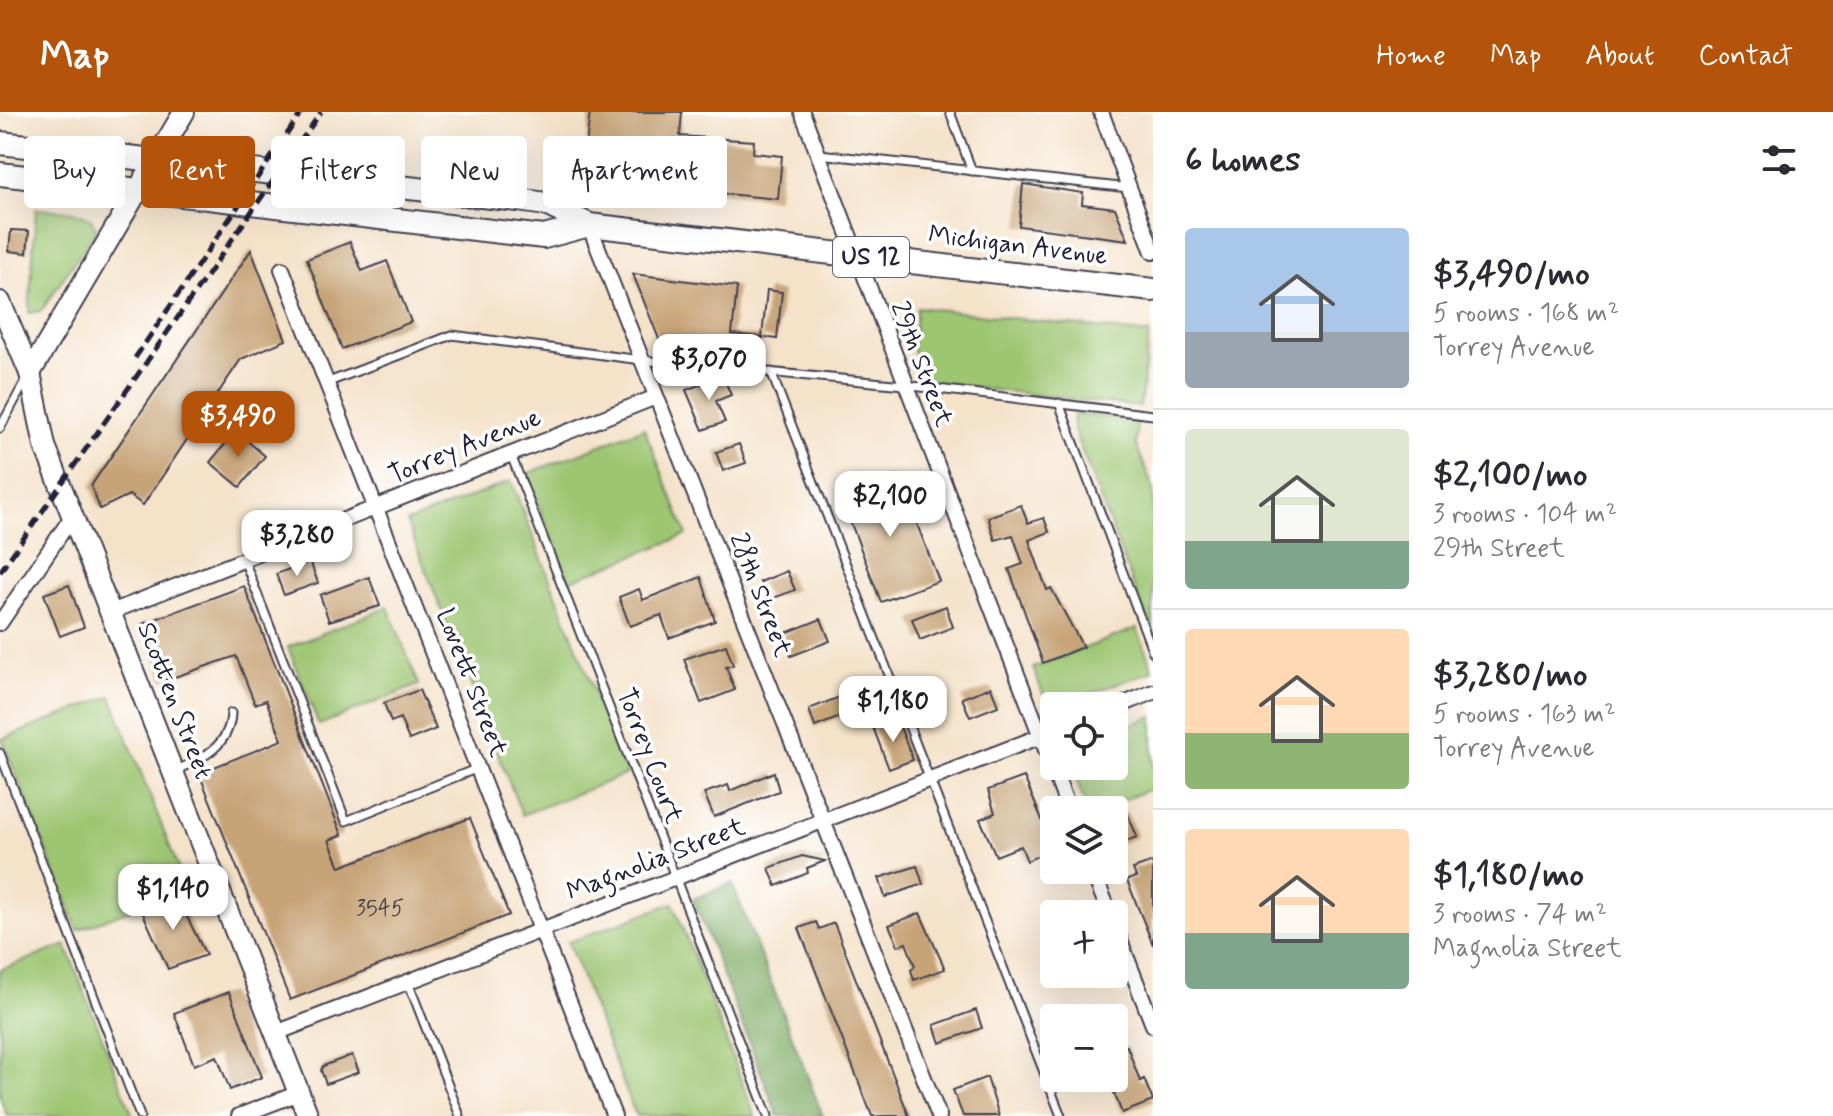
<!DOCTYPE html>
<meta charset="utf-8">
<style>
:root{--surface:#fff;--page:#f2f2f3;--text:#2b2b33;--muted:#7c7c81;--line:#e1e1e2;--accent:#b45309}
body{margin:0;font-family:Mynerve,sans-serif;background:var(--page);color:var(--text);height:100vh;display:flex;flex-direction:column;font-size:30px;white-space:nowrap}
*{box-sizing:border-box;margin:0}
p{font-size:26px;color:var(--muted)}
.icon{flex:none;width:44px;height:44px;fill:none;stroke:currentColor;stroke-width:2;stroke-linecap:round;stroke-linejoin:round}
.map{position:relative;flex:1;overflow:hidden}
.side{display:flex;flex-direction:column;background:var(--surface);width:680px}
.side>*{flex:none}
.hud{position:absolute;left:24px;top:24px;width:760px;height:72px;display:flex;gap:16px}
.buttons{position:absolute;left:1040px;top:580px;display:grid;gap:16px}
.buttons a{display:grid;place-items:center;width:88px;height:88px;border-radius:8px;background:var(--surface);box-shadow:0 8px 32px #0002;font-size:40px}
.price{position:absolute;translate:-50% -68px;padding:0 18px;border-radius:16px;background:#fff;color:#222;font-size:26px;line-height:52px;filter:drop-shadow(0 2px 4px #0008)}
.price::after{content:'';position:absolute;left:50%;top:48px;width:24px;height:18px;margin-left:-12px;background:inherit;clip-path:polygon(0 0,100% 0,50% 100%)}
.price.on{background:var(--accent);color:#fff}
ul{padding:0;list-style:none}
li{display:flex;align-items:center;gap:24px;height:200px;padding:0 32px}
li+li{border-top:2px solid var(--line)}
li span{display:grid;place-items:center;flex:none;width:224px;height:160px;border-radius:8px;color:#555}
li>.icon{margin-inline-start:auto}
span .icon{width:96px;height:96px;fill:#fffc;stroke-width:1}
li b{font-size:34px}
h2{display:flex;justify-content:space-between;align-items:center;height:96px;padding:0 32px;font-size:34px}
.pill{padding:0 28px;border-radius:8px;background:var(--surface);box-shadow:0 8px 32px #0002;font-size:28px;line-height:72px}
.pill.on{background:var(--accent);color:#fff}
header{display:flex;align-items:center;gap:48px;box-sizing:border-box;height:112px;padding:0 40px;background:var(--accent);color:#fff}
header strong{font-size:38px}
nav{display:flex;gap:44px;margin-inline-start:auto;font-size:28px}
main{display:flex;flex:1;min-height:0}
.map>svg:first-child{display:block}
.green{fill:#9dc672;stroke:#607456;stroke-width:2}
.forest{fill:#7eab64;stroke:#506650;stroke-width:2}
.building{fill:#c7a478}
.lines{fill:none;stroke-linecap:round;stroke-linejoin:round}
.lane-casing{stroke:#423f50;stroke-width:11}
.street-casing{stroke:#423f50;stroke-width:18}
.secondary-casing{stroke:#423f50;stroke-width:24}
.primary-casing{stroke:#423f50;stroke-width:26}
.lane{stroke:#fff;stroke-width:7}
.street{stroke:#fff;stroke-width:14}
.secondary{stroke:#fff;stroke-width:20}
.primary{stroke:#fff;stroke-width:22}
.rail{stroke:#22223b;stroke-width:5;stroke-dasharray:12 6;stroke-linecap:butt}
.labels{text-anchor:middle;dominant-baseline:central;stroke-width:7;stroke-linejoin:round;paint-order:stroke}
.number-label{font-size:22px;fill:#4b424a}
.shield{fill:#fff;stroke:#646476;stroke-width:2}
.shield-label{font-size:24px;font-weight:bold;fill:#22223b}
.street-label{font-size:26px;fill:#22223b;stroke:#fff}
</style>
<header>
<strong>Map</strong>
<nav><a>Home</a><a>Map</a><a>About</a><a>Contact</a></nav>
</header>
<main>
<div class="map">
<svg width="1153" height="1004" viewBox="0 0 1153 1004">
<rect width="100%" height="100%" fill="#fff"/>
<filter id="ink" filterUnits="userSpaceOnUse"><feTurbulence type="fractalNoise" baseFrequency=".0125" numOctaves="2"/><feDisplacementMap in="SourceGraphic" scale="16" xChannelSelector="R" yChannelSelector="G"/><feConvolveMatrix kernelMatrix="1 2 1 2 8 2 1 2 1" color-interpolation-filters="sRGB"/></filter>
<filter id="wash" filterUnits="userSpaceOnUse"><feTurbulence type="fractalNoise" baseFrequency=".006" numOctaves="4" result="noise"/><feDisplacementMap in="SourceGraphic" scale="32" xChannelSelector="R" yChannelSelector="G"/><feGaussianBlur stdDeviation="1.8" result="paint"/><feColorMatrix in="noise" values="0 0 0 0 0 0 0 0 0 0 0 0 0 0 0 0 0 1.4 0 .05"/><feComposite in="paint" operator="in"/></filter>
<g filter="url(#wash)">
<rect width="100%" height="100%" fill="#f4e2c9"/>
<g class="green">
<path d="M 36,97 C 56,99 93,95 96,118 L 41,199 L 29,201 Z"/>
<polygon points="917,195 1149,222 1140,295 927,270 912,236"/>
<polygon points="1074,302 1137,309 1136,332 1153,376 1153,524 1073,316"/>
<polygon points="644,316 687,423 569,469 526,362"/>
<polygon points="511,369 627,662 522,703 407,410"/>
<polygon points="388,495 419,573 319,613 288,535"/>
<polygon points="1137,516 1153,559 1054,594 1050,599 1033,556"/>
<polygon points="111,584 186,776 78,818 2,627"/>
<polygon points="1153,604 1153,676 1098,698 1088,698 1071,654 1114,654 1114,619"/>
<polygon points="673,791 755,1004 636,1004 568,830"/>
<polygon points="66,833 133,1004 7,1004 0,985 0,858"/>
</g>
<polygon class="forest" points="732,771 823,1004 778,1004 693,787"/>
<g id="blocks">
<g class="building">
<polygon points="590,0 682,0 680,24 754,29 753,41 782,44 778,87 582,68"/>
<polygon points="1023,72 1083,81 1082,92 1115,96 1128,128 1019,114"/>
<polygon points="11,118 29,119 27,141 9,139"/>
<polygon points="350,130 362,159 387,149 411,210 342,237 307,147"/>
<polygon points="251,138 286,228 241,247 143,393 129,383 100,397 91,374"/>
<polygon points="633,162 737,175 732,222 762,225 759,252 665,242"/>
<polygon points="767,178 782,180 777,227 762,225"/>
<polygon points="723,264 731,283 716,289 725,310 703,318 686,278"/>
<polygon points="236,319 265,344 240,375 210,350"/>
<polygon points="739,332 746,351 723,359 716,340"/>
<polygon points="898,363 939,469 881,490 841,385"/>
<polygon points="1021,393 1028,411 1044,406 1049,420 1029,428 1047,478 1051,476 1083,535 1043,551 1009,457 1023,452 1013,423 995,428 988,405"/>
<polygon points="310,449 318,471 284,483 276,462"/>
<polygon points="787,459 795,478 768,488 760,470"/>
<polygon points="369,465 380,494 329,509 320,483"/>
<polygon points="701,465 715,509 669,526 661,503 630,514 619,485 639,477 643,488"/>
<polygon points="69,473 84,515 60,524 44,482"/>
<polygon points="244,474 342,723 329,728 340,755 470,706 509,803 290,888 199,661 282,628 266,588 255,592 236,544 163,569 142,512"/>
<polygon points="946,494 953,515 920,528 912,507"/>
<polygon points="821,507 830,529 791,544 783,522"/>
<polygon points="726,533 733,553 726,555 735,578 701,591 684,547"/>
<polygon points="991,575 998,594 970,605 962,586"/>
<polygon points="419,578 436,617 409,628 400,606 391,610 384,591"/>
<polygon points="842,584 848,602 815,615 809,597"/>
<polygon points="897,607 913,648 889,657 873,615"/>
<polygon points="774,660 779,679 714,705 704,681 728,673 730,679"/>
<polygon points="1024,665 1054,736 1027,749 1021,734 996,744 980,707 995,701 988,678"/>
<polygon points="1127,700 1137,725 1119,732 1117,727 1114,728 1114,705"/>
<polygon points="802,744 825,749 807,756 808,761 776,774 769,756"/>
<polygon points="1153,750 1153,833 1127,768 1136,765 1133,757"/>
<polygon points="917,754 923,772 885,785 879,766"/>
<polygon points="176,783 206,843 168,857 141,797"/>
<polygon points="920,801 945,857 914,868 911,858 915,854 906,831 898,834 889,813"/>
<polygon points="816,810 819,817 834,811 909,1004 872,1004 799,816"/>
<polygon points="229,880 262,965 230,978 217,944 194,953 174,901"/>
<polygon points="976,898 982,916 940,931 934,913"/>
<polygon points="1127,934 1140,969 1144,967 1153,989 1122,1001 1108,966 1114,966 1114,939"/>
<polygon points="352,943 359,960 326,972 321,958 323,954"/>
<polygon points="987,965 999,1004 963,1004 953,978"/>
</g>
</g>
</g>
<g filter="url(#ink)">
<use href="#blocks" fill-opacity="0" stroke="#423f50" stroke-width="2"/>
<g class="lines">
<g class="lane-casing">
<g id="lane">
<polyline points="950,0 972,59"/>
<polyline points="819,42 1129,76"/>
<polyline points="771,260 1061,1004"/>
<polyline points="326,271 452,223 641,248 904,273 1153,303"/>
<polyline points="1059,291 1153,540"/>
<polyline points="0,316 27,266"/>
<polyline points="511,343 768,1004"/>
<polyline points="244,448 346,709 478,656"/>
<polyline points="0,641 140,1004"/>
<path d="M 176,658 C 203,647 230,633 231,601"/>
<polyline points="408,870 460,1004"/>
</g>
</g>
<g class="street-casing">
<g id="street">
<polyline points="802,0 1069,698"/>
<polyline points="1101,0 1153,140"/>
<polyline points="589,113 939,1004"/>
<polyline points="282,157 614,1004"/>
<polyline points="111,500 656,285"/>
<polyline points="0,511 74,402"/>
<polyline points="1114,596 1153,580"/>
<polyline points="1092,758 1110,802"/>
<polyline points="1114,813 1153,913"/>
<polyline points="276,921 1054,619"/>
<polyline points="239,1004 299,981"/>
</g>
</g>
<g class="secondary-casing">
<g id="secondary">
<polyline points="0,190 30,261 45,334 308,1004"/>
<polyline points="30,261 184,0"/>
</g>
</g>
<g class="primary-casing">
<g id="primary">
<polyline points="0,31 518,88 546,92 589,113 1153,178"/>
<polyline points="0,62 544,125 589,113"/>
</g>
</g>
<use href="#lane" class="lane"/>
<use href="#street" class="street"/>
<use href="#secondary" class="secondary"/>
<use href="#primary" class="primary"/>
<g class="rail">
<polyline points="135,246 302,0"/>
<polyline points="0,460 321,0"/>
</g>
</g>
</g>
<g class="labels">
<g class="number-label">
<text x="380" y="797">3545</text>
</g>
<rect class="shield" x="833" y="125" width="76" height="40" rx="6"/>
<g class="shield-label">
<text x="871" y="145">US 12</text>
</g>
<g class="street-label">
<text transform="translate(1018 134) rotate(7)">Michigan Avenue</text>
<text transform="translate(921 252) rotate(69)">29th Street</text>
<text transform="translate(465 335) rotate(-22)">Torrey Avenue</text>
<text transform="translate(760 483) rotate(69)">28th Street</text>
<text transform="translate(471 571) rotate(69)">Lovett Street</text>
<text transform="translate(174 589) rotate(69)">Scotten Street</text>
<text transform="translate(649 644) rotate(69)">Torrey Court</text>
<text transform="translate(656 748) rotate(-21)">Magnolia Street</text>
</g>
</g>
</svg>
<div class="buttons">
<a><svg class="icon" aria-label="locate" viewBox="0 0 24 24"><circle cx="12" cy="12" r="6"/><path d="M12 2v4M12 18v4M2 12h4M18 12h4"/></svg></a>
<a><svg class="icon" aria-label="layers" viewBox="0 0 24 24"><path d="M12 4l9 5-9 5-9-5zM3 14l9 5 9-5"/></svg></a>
<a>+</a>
<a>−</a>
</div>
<b class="price" style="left:709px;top:290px">$3,070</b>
<b class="price on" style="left:238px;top:347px">$3,490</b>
<b class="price" style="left:890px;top:427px">$2,100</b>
<b class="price" style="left:297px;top:466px">$3,280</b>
<b class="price" style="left:893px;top:632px">$1,180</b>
<b class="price" style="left:173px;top:820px">$1,140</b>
<div class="hud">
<a class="pill">Buy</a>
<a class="pill on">Rent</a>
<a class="pill">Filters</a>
<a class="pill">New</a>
<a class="pill">Apartment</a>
</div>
</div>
<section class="side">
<h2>6 homes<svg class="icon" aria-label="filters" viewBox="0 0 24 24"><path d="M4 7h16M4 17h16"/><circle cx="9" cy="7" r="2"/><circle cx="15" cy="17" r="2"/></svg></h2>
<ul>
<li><span style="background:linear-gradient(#a9c7e8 65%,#9aa5b1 0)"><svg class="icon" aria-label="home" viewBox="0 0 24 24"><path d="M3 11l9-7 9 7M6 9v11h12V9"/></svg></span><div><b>$3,490/mo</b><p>5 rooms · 168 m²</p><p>Torrey Avenue</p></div></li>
<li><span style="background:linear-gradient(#dfe7d0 70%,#7fa58c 0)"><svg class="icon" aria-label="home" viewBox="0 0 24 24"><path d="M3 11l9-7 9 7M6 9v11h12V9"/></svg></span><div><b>$2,100/mo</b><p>3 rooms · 104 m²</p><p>29th Street</p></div></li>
<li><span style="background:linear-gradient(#ffd9b3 65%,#8fb573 0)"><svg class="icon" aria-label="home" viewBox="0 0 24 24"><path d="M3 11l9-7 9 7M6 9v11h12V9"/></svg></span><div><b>$3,280/mo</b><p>5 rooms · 163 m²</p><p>Torrey Avenue</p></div></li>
<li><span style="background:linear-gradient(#ffd9b3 65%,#7fa58c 0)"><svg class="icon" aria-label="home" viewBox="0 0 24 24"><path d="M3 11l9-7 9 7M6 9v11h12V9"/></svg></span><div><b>$1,180/mo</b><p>3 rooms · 74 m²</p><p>Magnolia Street</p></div></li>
</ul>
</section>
</main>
